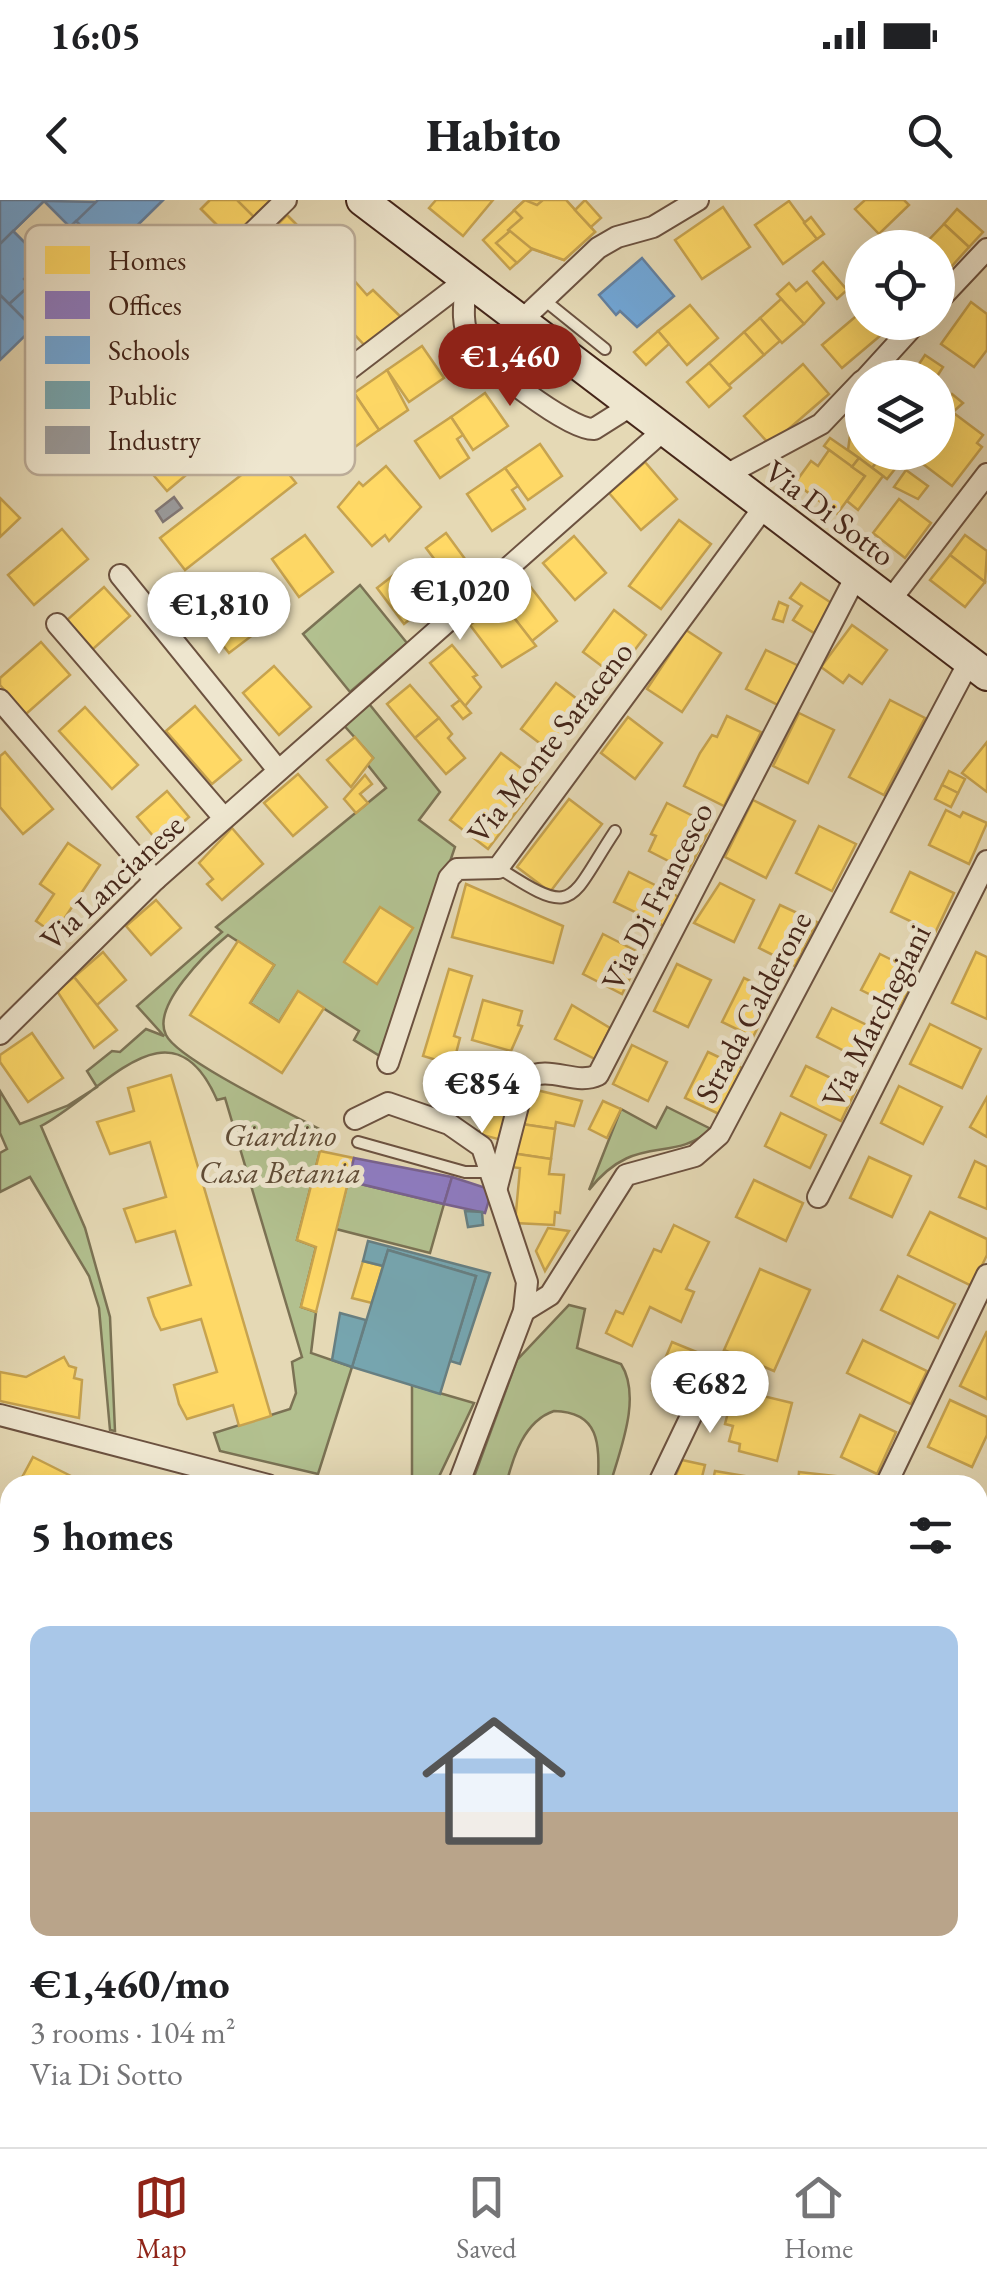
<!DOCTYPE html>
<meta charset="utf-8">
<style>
:root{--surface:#fff;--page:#f2f2f2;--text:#202124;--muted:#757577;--line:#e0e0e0;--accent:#8f2418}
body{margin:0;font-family:"EB Garamond",serif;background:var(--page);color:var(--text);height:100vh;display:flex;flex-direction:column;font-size:38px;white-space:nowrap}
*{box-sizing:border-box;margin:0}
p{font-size:32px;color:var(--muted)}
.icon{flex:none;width:55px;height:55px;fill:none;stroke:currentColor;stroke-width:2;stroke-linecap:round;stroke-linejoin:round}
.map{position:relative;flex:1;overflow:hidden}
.sheet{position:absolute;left:0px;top:1275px;width:988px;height:672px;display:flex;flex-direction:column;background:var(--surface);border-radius:30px 30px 0 0;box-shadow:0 10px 40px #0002}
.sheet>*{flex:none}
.fabs{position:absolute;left:845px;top:30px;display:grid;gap:20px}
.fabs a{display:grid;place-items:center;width:110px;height:110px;border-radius:50%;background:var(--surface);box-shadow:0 10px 40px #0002;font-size:50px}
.price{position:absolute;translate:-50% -85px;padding:0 22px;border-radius:35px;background:#fff;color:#222;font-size:32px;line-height:65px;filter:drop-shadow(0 2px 5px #0008)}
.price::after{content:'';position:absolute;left:50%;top:60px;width:30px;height:22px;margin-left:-15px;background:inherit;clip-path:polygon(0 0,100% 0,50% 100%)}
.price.active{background:var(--accent);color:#fff}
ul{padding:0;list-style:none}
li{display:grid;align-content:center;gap:20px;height:530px;padding:0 30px}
li span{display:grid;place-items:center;height:310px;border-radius:20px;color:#555}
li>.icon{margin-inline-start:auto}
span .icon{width:180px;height:180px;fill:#fffc;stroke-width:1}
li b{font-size:42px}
h2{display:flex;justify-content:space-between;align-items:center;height:120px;padding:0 30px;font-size:42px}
.status{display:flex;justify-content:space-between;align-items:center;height:70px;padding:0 50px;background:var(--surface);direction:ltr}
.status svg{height:28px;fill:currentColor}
header{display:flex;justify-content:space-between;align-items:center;height:130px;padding:0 30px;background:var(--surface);font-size:45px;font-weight:800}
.dock{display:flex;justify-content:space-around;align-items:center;height:140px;border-top:2px solid var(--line);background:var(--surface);font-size:28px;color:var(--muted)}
.dock a{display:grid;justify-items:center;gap:5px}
.dock .active{color:var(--accent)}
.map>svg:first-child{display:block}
.green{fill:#b2c08f;stroke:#7b7254;stroke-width:2.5}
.homes{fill:#ffd966;stroke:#c7a34f;stroke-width:2.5}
.offices{fill:#8e7cc3;stroke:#786290;stroke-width:2.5}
.schools{fill:#6fa8dc;stroke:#6281a2;stroke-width:2.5;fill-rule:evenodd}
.public{fill:#76a5af;stroke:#677f82;stroke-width:2.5}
.industry{fill:#999;stroke:#807673;stroke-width:2.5}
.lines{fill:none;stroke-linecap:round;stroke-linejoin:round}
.lane-casing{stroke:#6c5240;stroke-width:14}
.street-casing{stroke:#6c5240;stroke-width:24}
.secondary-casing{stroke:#442519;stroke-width:34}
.lane{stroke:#eee6cf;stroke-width:10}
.street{stroke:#eee6cf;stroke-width:20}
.secondary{stroke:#eee6cf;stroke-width:30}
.labels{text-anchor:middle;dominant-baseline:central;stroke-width:10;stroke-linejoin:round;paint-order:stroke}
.street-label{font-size:32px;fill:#442519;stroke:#eee6cf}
.park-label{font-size:32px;font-style:italic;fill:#604c36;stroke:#eee6cf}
.key{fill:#eee6cf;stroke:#bbac98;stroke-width:2.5}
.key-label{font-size:28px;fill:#442519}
</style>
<div class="status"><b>16:05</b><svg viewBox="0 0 49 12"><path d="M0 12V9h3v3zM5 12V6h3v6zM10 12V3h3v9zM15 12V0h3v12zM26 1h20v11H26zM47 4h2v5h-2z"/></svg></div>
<header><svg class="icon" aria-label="back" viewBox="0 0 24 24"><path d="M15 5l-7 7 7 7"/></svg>Habito<svg class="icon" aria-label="search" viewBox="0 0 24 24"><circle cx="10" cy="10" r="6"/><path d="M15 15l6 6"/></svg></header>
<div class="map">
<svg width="987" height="1947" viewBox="0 0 987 1947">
<rect width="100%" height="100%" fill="#e5d9b5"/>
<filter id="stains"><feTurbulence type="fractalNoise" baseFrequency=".002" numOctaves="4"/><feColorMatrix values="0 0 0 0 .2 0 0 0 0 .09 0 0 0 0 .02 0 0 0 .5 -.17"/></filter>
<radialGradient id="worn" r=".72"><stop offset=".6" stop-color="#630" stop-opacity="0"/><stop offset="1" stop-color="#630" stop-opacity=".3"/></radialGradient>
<g class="green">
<polygon points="360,385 407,443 350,492 303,434"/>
<path d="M 366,500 L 440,592 L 419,620 L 455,647 L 383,858 L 354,840 L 359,831 L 298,792 L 279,822 L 250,803 L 274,765 L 228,735 C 207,752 151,806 166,835 C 178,860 295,916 325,932 L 297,1040 L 316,1047 L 301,1107 L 316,1112 L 311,1153 L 352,1167 L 318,1274 L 220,1251 L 214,1233 L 290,1209 L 296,1193 L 292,1162 L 302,1157 L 225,898 L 217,900 C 171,794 102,894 41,926 L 85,1028 L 110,1117 L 115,1231 L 110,1230 L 99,1108 L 89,1076 L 30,977 L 0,992 L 0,953 L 7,949 L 0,933 L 0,891 L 20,924 L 67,906 L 97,887 L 87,871 L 112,851 L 120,852 L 146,829 L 164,836 L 137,806 L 222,732 L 216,727 L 386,588 L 367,564 L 373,558 L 340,521 Z"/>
<path d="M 667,907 L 711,929 C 672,965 635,931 589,990 L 621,909 L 656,928 Z"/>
<polygon points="348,981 444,1004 430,1053 336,1029"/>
<path d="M 569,1105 L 585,1109 L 577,1148 L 621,1164 C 642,1197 620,1250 610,1285 L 598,1285 C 599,1247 602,1212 554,1211 C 524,1221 513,1257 506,1285 L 471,1285 L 517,1160 Z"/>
<polygon points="412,1185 474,1203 435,1285 412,1285"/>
<polygon points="0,1319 10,1323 10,1441 0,1446"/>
</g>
<g class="homes">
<polygon points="210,0 269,0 273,3 233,41 201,9"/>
<polygon points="210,0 237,0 256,19 233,41 201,9"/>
<polygon points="436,0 493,0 463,36 429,8"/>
<polygon points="525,0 566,0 595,32 564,60 532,49 510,69 483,40"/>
<polygon points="525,0 537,5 543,0 566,0 595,32 564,60 522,45 508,30 522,18 514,10"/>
<polygon points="585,0 601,18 591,27 575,10"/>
<polygon points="865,0 904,0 909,5 879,34 855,9"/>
<polygon points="789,1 817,39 783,64 755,25"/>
<polygon points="723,7 750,47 702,79 675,40"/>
<polygon points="957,9 983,32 969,47 944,24"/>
<polygon points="287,15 322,50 257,115 222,81"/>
<polygon points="811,17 824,34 817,39 804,23"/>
<polygon points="944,24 969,47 943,76 938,70 938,48 921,48"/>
<polygon points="510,31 532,49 517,63 496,43"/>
<polygon points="823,62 847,90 837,99 813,71"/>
<polygon points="344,69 367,95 373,90 403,119 368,149 316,93"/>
<polygon points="807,82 824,103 804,124 777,94 789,83 796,91"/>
<polygon points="781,99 804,124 782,143 760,118"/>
<polygon points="971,102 987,114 987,150 974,167 941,144"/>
<polygon points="690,105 718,138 687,165 658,131"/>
<polygon points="861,112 862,122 870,122 881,135 842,168 822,145"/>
<polygon points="760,118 780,141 764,155 744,132"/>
<polygon points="658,131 669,144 646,165 634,152"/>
<polygon points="744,132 764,155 729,185 709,163"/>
<polygon points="422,146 444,178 409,202 387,170"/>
<polygon points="925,155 943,167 936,178 917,167"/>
<polygon points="709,163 731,188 709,207 687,182"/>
<polygon points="803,164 829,194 770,245 744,216"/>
<polygon points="387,170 408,210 379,230 354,193"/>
<polygon points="354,193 379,230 352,249 326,214"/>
<polygon points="485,193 508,226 473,250 451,217"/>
<polygon points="952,194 963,203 943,221 938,211"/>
<polygon points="860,210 862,252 901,252 891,266 881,257 872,268 848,250 852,221"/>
<polygon points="955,214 983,235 977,243 982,247 952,286 919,261 925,252 938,252 938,236"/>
<polygon points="451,217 463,235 457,239 469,258 440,278 415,241"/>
<polygon points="169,231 198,265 167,291 138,257"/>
<polygon points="830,238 859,258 852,267 824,246"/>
<polygon points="540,244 562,276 528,300 505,268"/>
<polygon points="829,250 865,276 837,314 795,283 811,261 818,266"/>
<polygon points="271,252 296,283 185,370 160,338"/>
<polygon points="881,257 895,269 887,279 872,268"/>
<polygon points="859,258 883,276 858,310 847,301 865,276 852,267"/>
<polygon points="645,262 677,299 641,330 609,293"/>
<polygon points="386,266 421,307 389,341 385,335 372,346 338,307 359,282 363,286"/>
<polygon points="505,268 518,286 512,290 525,309 492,331 467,294"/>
<polygon points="906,270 928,286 918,299 894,287"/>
<polygon points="0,298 20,318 0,337"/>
<polygon points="899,299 931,323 905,358 873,333"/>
<polygon points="679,320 711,344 661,409 629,386"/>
<polygon points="62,329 88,359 34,405 8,375"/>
<polygon points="446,333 476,374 456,388 426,348"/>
<polygon points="305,335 333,372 299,397 272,359"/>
<polygon points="965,335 987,351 985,382 950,355"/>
<polygon points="574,336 606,373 575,400 543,363"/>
<polygon points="950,355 985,382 965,407 930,380"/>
<polygon points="405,366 433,401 404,424 377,388"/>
<polygon points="526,381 557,421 532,441 501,401"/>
<polygon points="801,383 833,404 814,433 793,420 802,406 790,398"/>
<polygon points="104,387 130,416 93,449 67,420"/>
<polygon points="501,401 536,446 502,467 470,425"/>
<polygon points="779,402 788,406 783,422 773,419"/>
<polygon points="238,406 258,431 229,453 210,429"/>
<polygon points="614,410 646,435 615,476 583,452"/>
<polygon points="852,425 887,450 862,484 849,475 843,483 821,467"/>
<polygon points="686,430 721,453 682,512 647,489"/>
<polygon points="41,442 70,475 26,514 0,485 0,478"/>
<polygon points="452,445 477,475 473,477 481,487 465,506 430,463"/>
<polygon points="766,450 799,466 780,506 746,489"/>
<polygon points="274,466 311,507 279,535 243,493"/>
<polygon points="556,483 589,508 554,554 521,529"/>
<polygon points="410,485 439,518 415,538 387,504"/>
<polygon points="460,500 471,513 463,519 452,506"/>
<polygon points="890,500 925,518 884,595 849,577"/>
<polygon points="195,506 241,560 212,584 166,531"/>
<polygon points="85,507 138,565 112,589 59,531"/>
<polygon points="799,513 834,530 808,583 773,566"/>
<polygon points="727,516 761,532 724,606 684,586 700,553 712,535 717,537"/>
<polygon points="628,517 662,543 635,579 601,553"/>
<polygon points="439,518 452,534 448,538 465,558 446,574 415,538"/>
<polygon points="355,537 373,558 351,587 327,560"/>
<polygon points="987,542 987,592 962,573"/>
<polygon points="5,552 53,609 23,634 0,607 0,556"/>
<polygon points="501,553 539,582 488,649 450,620"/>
<polygon points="949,571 965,579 958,593 942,585"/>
<polygon points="298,574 327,607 293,636 264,603"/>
<polygon points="365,575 372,584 360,594 368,603 356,613 344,599"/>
<polygon points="942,585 958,593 951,607 935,599"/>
<polygon points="167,591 189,617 159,643 137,617"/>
<polygon points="569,599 602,624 550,692 517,667"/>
<polygon points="753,600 795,621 766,678 725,657"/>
<polygon points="667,603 699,619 697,624 709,630 688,671 649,651 656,636 651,634"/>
<polygon points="946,610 960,617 963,612 987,623 969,664 929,645"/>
<polygon points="819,626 856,644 832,691 796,673"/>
<polygon points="232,628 263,664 222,700 207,684 213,679 199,663"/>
<polygon points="68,643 100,665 54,734 36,721 54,694 40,684"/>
<polygon points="629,672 679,697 664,726 614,702"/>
<polygon points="910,672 954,693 935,733 891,712"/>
<polygon points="720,683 754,700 734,742 694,723"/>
<polygon points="466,684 563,726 553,763 452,737"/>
<polygon points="156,700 181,728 151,755 126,726"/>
<polygon points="780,705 817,722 795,766 759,748"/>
<polygon points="380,707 413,728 377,784 344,762"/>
<polygon points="603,734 642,754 622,794 583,774"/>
<polygon points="238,741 274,765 250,803 279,822 298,791 324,808 282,873 190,815"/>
<polygon points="103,752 126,780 97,805 74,777"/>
<polygon points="976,752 987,757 987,819 952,803"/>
<polygon points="880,754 918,773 899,809 861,790"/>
<polygon points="677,764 711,780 688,827 654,811"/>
<polygon points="449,769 472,776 454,836 460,838 453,865 423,856"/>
<polygon points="74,777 117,830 94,848 57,791"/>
<polygon points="744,778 775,793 753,837 722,822"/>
<polygon points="483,800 522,811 518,825 522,826 511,851 472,840"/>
<polygon points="572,805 610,828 595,859 555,839"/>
<polygon points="832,808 875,829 860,859 817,837"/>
<polygon points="930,824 981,849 962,888 910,864"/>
<polygon points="32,833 63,878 28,902 0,862 0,855"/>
<polygon points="632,845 667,862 648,901 613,884"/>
<polygon points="708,852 742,868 719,914 685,898"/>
<polygon points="806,866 856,890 841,921 791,896"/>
<polygon points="171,875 271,1216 239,1226 233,1205 187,1219 179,1204 174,1185 217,1172 201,1119 161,1130 154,1116 148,1098 191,1085 175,1031 136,1042 124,1009 166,997 150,942 110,954 97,922 134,911 128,888"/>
<polygon points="899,886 942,907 923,944 881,923"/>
<polygon points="524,887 582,901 574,926 556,922 555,929 515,923"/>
<polygon points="987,897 987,937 970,927"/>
<polygon points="491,898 506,901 505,941 479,934"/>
<polygon points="603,901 621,909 607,938 589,929"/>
<polygon points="781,913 826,935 810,968 765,946"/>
<polygon points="515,923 555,929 551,959 511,953"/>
<polygon points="320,951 354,958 316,1112 301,1107 316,1047 297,1040"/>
<polygon points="511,953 551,959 549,974 564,975 560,1013 555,1012 554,1025 515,1023 520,968 510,967"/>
<polygon points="869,957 911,976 892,1017 850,998"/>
<polygon points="975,961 987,967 987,1009 959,997"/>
<polygon points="754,980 803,1003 786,1041 736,1017"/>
<polygon points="930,1012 987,1039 987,1055 972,1086 908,1055"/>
<polygon points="674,1025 709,1042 686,1089 694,1092 681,1122 650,1107 632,1146 606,1133 616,1111 623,1114 654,1049 661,1052"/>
<polygon points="548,1028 569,1031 545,1071 536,1051"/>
<polygon points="363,1061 383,1066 372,1103 352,1098"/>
<polygon points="760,1069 810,1090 774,1171 724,1150"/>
<polygon points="898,1076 955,1104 938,1138 881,1110"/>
<polygon points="987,1131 987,1199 960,1186"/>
<polygon points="863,1140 927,1171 911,1204 847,1173"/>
<polygon points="672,1142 704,1155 683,1203 652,1190"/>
<polygon points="64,1157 69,1166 76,1168 74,1178 82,1180 79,1218 0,1201 0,1172 26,1177"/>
<polygon points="734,1189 792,1203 777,1261 739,1251 740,1244 729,1241 733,1226 725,1224"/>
<polygon points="950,1200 987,1217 987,1235 972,1267 928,1247"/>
<polygon points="860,1215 896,1232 877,1274 841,1257"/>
<polygon points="33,1257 89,1285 18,1285"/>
<polygon points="682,1260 705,1265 700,1285 672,1285"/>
<polygon points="715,1271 768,1280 767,1285 712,1285"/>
<polygon points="799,1272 872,1280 871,1285 798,1285"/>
<polygon points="986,1387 987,1387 987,1451 978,1447 978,1409"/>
<polygon points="978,1478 987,1481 978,1512"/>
<polygon points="10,1747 10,1809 0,1822 0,1759"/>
<polygon points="76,1938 132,1938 123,1945 115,1939 106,1947 66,1947"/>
</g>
<g class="offices">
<polygon points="354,958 452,977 444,1004 348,981"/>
<polygon points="452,977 492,990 485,1013 444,1004"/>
</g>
<g class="schools">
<path d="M 0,0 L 97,2 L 163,0 L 33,128 L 0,95 ZM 44,1 L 70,27 L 39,57 L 13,31 Z"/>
<polygon points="0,0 45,0 0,44"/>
<polygon points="163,0 33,128 9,104 30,85 24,79 42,60 39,57 98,0"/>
<polygon points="76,21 109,53 33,128 9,104 30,85 24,79 42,60 39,57"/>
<polygon points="13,31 42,60 24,79 30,85 9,104 0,95 0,44"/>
<polygon points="642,58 674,96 637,127 620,111 616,115 599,95"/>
<polygon points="0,95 33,128 0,160"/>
</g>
<g class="public">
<polygon points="465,1011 482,1012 483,1025 468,1027"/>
<polygon points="368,1041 490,1073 460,1164 450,1161 476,1076 388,1050 383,1066 363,1061"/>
<polygon points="388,1050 476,1076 440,1194 352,1167"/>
<polygon points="340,1113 366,1120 352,1167 332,1160"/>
</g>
<polygon class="industry" points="174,297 182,308 163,322 156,311"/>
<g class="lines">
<g class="lane-casing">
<g id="lane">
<polyline points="543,99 605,149"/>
<path d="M 499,668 C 577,719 568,702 615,631"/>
<polyline points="358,942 465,972 492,972"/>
<polyline points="375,1285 375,1282"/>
</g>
</g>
<g class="street-casing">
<g id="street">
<path d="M 466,80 C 465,99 460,122 470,141 C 482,163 569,230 594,229 L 632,205"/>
<polyline points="938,101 987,49"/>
<polyline points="521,121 598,48 617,37 653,27 698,0"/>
<polyline points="866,178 917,122"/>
<polyline points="37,242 286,0"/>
<polyline points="250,245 466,80"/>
<polyline points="724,276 821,224 862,181"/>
<polyline points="120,375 278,570"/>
<polyline points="889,402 987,274"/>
<polyline points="57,424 224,618"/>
<polyline points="0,500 155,680"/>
<polyline points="0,834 155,680 664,230"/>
<polyline points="388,863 449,678 457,669 498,668 764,307"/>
<polyline points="355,919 388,903 449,924 482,947 527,1082 524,1111 458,1285"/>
<path d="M 497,987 L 525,879 C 550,864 575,886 598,875 L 855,378"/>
<polyline points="818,997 987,661"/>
<polyline points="524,1111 550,1095 626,975 695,956 719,935 969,462"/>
<polyline points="0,1215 268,1285"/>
<polyline points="658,1285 716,1164"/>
<polyline points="886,1285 987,1075"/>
<polyline points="978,1358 987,1359"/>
<polyline points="978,1574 987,1545"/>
<polyline points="0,1704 10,1691"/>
</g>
</g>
<g class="secondary-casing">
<g id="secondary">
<polyline points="362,0 987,475"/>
<polyline points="0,1891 10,1904"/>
<polyline points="36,1938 43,1947"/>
</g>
</g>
<use href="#lane" class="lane"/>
<use href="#street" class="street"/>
<use href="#secondary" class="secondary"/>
</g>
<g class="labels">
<g class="street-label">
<text transform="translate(830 313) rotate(37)">Via Di Sotto</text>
<text transform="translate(550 542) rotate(-52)">Via Monte Saraceno</text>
<text transform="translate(112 682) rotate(-43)">Via Lancianese</text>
<text transform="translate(657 696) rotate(-63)">Via Di Francesco</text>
<text transform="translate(753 807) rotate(-62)">Strada Calderone</text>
<text transform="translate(876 816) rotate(-63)">Via Marchegiani</text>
</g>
<g class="park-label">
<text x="280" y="935">Giardino<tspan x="280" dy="37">Casa Betania</tspan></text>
</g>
</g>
<rect x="25" y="25" width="330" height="250" rx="15" class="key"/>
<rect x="45" y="46" width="45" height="28" fill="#ffd966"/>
<rect x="45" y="91" width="45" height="28" fill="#8e7cc3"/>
<rect x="45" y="136" width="45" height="28" fill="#6fa8dc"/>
<rect x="45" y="181" width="45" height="28" fill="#76a5af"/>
<rect x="45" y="226" width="45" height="28" fill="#999"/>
<g class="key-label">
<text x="108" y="70">Homes</text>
<text x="108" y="115">Offices</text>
<text x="108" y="160">Schools</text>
<text x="108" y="205">Public</text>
<text x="108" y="250">Industry</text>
</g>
<rect width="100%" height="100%" filter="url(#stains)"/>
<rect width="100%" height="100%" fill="url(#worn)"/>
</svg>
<div class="fabs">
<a><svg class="icon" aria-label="locate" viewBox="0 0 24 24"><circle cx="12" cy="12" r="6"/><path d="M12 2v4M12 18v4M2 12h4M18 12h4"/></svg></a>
<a><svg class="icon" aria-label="layers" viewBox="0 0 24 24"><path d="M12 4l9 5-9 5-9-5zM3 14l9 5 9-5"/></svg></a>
</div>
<b class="price active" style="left:510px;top:209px">€1,460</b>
<b class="price" style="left:460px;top:443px">€1,020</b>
<b class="price" style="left:219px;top:457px">€1,810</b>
<b class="price" style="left:482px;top:936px">€854</b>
<b class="price" style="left:710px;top:1236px">€682</b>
<section class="sheet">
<h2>5 homes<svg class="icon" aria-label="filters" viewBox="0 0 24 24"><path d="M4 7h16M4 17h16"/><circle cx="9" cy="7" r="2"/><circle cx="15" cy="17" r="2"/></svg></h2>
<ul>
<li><span style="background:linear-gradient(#a9c7e8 60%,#b9a48a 0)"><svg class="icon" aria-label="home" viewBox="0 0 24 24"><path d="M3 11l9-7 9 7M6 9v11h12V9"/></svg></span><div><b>€1,460/mo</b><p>3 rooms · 104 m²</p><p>Via Di Sotto</p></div></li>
</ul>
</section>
</div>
<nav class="dock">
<a class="active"><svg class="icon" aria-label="map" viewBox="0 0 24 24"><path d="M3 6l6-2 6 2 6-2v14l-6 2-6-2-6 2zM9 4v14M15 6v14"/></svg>Map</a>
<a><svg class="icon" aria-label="saved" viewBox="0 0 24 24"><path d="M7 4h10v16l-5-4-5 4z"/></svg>Saved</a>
<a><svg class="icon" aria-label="home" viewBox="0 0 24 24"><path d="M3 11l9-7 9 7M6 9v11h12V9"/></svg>Home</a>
</nav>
